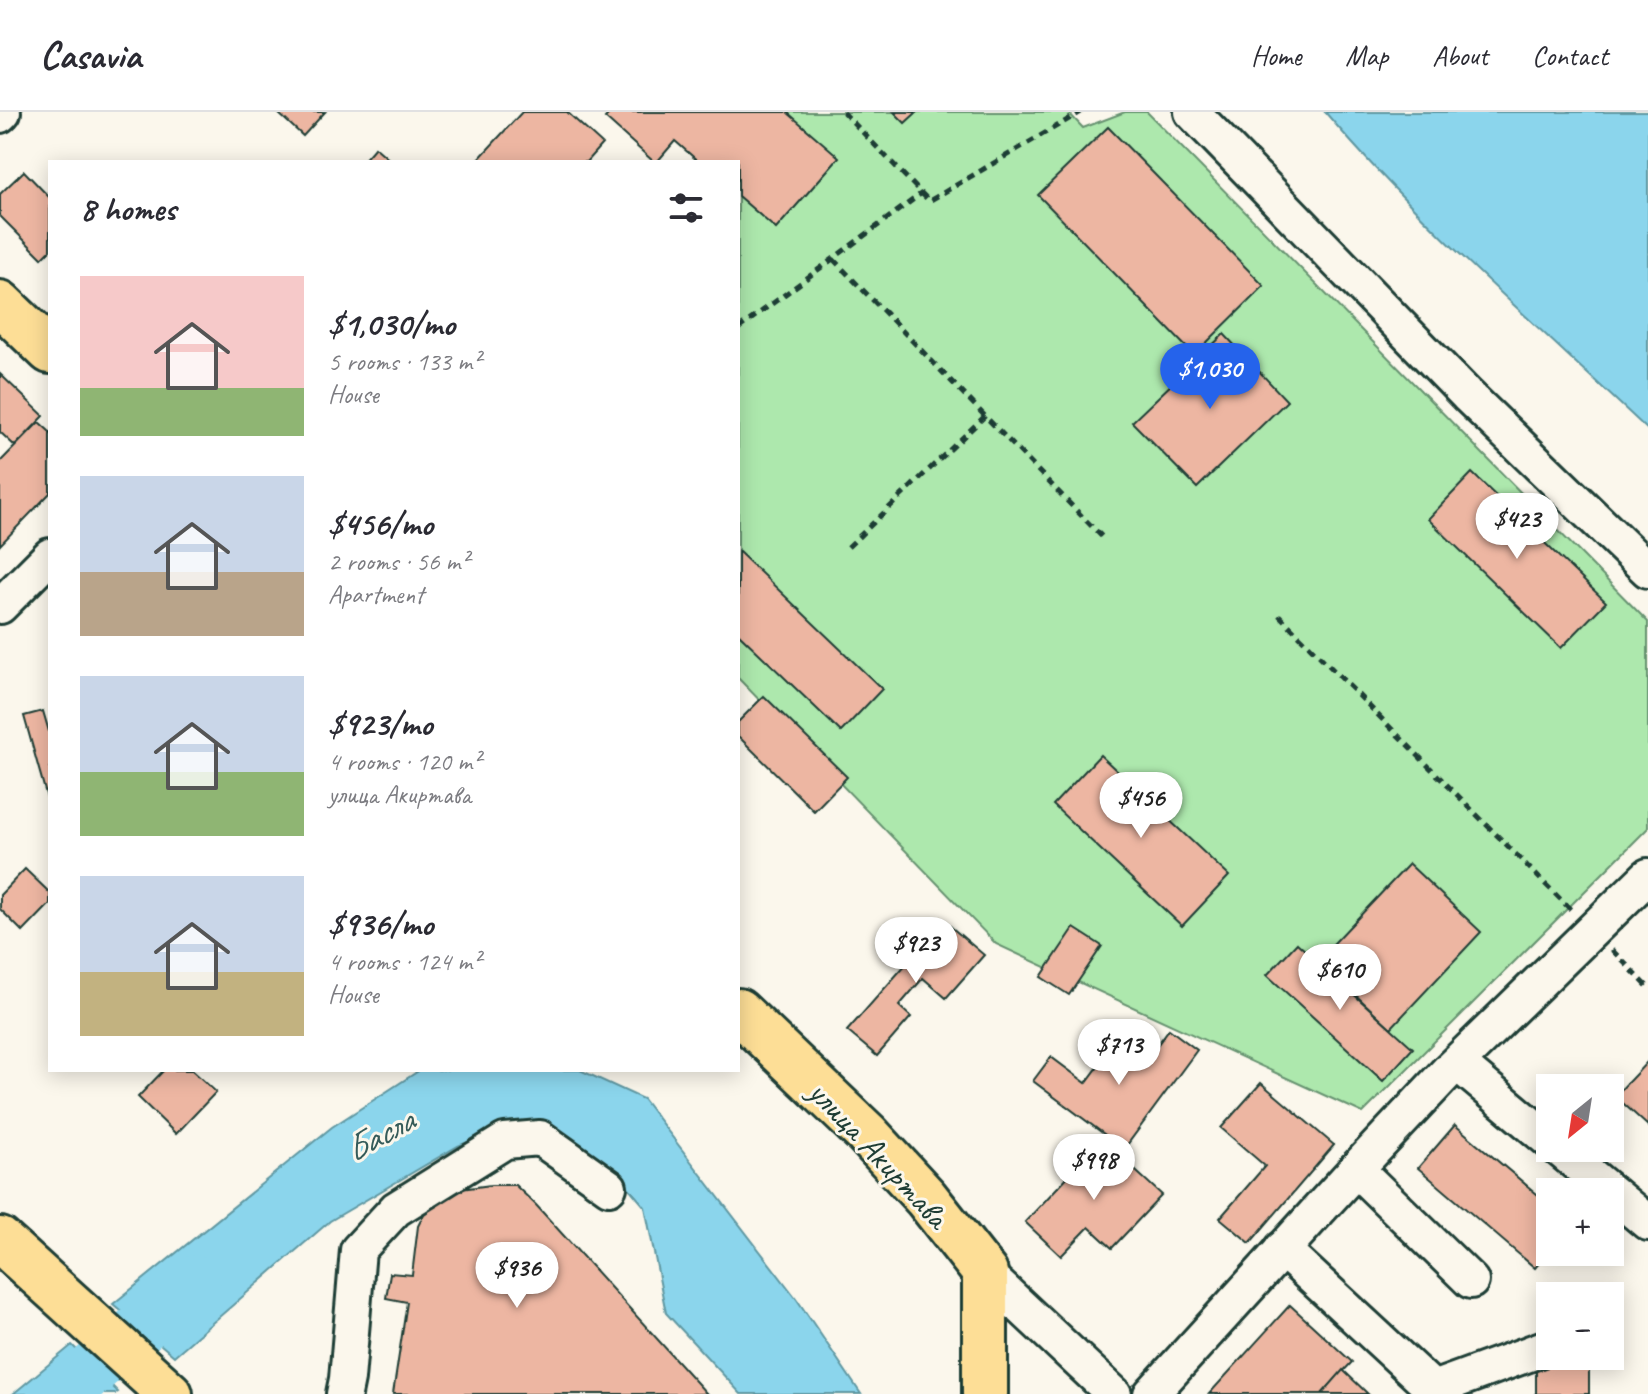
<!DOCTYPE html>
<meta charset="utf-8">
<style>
:root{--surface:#fff;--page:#f2f2f3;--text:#2b2b33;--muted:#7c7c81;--line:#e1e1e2;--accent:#2563eb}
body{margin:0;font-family:Caveat,sans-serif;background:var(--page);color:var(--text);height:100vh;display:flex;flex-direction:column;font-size:30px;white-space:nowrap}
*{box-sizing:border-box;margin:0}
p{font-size:26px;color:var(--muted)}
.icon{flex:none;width:44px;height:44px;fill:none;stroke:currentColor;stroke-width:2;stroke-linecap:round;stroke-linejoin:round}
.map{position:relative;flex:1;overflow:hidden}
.side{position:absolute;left:48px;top:48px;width:692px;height:912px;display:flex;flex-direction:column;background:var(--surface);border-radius:0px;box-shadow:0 4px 20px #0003}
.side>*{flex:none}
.needle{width:52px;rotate:210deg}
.tools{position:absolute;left:1536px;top:962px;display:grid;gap:16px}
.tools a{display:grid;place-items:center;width:88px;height:88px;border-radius:0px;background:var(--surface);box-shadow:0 4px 20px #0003;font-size:40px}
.price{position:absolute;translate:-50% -68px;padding:0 18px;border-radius:28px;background:#fff;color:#222;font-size:26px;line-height:52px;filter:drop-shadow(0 2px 4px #0008)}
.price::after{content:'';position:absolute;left:50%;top:48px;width:24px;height:18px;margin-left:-12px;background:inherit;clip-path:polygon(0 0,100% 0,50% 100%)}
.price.selected{background:var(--accent);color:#fff}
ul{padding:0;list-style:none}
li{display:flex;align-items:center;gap:24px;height:200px;padding:0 32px}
li span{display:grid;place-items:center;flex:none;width:224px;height:160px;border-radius:0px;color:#555}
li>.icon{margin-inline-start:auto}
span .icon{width:96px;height:96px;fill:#fffc;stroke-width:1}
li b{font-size:34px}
h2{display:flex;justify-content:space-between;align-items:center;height:96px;padding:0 32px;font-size:34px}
header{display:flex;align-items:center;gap:48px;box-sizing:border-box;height:112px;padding:0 40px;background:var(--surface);border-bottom:2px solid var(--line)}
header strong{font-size:38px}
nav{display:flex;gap:44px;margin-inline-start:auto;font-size:28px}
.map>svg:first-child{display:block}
.green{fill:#ade8ad;stroke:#669270;stroke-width:2}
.water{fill:#8bd5ec;stroke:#6098a2;stroke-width:2}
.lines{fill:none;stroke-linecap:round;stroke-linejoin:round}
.river{stroke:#8bd5ec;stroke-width:52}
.building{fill:#edb6a2;stroke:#1f3d34;stroke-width:2}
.minor-casing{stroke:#1f3d34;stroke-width:40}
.highway-casing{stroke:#1f3d34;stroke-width:50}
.path{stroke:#1f3d34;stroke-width:5;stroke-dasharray:8 6;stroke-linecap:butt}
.minor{stroke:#fbf7ec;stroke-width:34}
.highway{stroke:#fdde96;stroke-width:44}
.labels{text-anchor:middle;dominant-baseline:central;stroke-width:6;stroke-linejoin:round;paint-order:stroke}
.street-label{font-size:34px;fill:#1f3d34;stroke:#fbf7ec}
.water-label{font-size:36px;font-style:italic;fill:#355b59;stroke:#fbf7ec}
</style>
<header>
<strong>Casavia</strong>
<nav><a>Home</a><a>Map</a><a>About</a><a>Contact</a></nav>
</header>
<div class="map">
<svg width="1648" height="1282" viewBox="0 0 1648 1282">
<rect width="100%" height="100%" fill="#fbf7ec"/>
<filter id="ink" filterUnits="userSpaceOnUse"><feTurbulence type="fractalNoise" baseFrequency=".0125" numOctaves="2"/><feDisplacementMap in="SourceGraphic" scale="16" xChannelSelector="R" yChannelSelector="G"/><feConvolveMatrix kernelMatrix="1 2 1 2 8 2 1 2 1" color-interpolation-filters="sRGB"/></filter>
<g filter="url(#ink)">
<polygon class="green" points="765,0 1068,0 1083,16 1125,0 1147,0 1648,510 1648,716 1363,1001 996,832 738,566 738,50 713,50"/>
<g class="water">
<path d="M 1325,0 L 1648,0 L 1648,318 C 1538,214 1423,115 1325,0 Z"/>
<polygon points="420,958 580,958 643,987 796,1186 861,1282 741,1282 666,1201 645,1095 614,1058 556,1018 521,1009 458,1034 330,1109 174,1244 113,1192 332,1015"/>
<polygon points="72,1233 118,1280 115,1282 13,1282"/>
</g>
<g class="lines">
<polyline class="river" points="64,1282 195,1169"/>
</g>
<g class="building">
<polygon points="277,0 325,0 303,24"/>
<polygon points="522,0 567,0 602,32 586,50 476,50"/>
<polygon points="611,0 787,0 839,45 776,117 738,84 738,50 699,50 675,29 657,50 654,50 605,6"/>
<polygon points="894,0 917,0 905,11"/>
<polygon points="1108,15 1264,174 1194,243 1038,83"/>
<polygon points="375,35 392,50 362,50"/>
<polygon points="24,59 50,86 50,138 42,146 0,104 0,82"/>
<polygon points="1224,222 1287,289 1197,376 1132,310"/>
<polygon points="0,262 44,304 15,334 0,320"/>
<polygon points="39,310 50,320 50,381 0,433 0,350"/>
<polygon points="1472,361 1606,490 1561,536 1428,407"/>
<polygon points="738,439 882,577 841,620 738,521"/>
<polygon points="764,584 847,665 814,699 738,624 738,610"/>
<polygon points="43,599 50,623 50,685 47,686 24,604"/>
<polygon points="1100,643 1229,764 1182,814 1053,693"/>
<polygon points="1409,752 1481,820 1391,916 1318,848"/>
<polygon points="25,757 50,781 50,792 23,820 0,797 0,783"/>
<polygon points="944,809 984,843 946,886 923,866 899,894 911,905 877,944 847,919"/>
<polygon points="1074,816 1102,834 1069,883 1041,865"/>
<polygon points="1297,831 1413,936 1383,969 1267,863"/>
<polygon points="1169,917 1197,938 1124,1037 1033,969 1051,945 1086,971 1116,931 1144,951"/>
<polygon points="1648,949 1648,1014 1615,984"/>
<polygon points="164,958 192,958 216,980 176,1022 138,985"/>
<polygon points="1261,971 1334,1033 1250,1131 1220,1106 1265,1054 1221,1016"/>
<polygon points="1455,1013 1550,1093 1550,1138 1535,1156 1418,1056"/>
<polygon points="1102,1028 1162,1083 1112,1136 1089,1115 1061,1144 1025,1110"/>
<polygon points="491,1073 515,1073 536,1093 707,1282 393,1282 407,1190 386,1186 390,1161 412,1163 418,1114 426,1098 461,1077"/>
<polygon points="1290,1193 1352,1250 1322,1282 1209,1282"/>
<polygon points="1589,1254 1589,1282 1536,1282 1536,1255"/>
<polygon points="1343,1258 1368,1282 1322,1282"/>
</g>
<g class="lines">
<g class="minor-casing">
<g id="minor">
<polyline points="1192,0 1467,283 1648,458"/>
<polyline points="0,3 3,0"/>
<polyline points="0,494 50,444"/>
<polyline points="1457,951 1550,1029"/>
<polyline points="1558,1036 1648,1111"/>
<polyline points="1356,1057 1471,1169"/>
<polyline points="1282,1137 1433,1277 1550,1234"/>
<polyline points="985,1161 1114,1282"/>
<polyline points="344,1282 347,1267 358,1138 396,1097 505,1029 540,1026 609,1075"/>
<polyline points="1151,1282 1356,1057 1451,956 1648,764"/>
</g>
</g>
<g class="highway-casing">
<g id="highway">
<polyline points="0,191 50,239"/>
<polyline points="738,899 867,1022 926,1086 985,1161 985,1282"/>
<polyline points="0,1128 170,1282"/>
</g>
</g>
<g class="path">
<polyline points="843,0 929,89 1081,0"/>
<polyline points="833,147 1105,428"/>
<polyline points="738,217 922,81"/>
<polyline points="848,435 985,304"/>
<polyline points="1279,503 1571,798"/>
<polyline points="1612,838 1648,875"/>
</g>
<use href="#minor" class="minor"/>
<use href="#highway" class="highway"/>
</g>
</g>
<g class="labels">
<g class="street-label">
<text transform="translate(879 1042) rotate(47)">улица Акиртава</text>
</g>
<g class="water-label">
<text transform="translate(379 1023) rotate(-29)">Басла</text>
</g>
</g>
</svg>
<div class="tools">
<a><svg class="needle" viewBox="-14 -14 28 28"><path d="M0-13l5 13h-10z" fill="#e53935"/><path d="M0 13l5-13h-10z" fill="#7c7c81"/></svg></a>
<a>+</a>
<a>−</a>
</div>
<b class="price selected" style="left:1210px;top:299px">$1,030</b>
<b class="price" style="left:1517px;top:449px">$423</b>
<b class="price" style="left:1141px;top:728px">$456</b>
<b class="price" style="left:916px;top:873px">$923</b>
<b class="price" style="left:1340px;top:900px">$610</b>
<b class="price" style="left:1119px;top:975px">$713</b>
<b class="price" style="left:1094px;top:1090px">$998</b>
<b class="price" style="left:517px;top:1198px">$936</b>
<section class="side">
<h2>8 homes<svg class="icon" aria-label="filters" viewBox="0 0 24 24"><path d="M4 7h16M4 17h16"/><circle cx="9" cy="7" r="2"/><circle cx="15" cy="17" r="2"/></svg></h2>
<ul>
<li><span style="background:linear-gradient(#f6c9c9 70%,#8fb573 0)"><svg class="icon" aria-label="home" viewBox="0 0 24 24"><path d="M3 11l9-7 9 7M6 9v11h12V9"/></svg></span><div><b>$1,030/mo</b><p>5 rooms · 133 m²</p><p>House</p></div></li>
<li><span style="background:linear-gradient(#c9d6e8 60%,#b9a48a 0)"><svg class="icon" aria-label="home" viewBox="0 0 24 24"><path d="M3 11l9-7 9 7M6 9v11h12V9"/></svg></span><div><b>$456/mo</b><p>2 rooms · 56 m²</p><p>Apartment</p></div></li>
<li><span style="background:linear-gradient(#c9d6e8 60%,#8fb573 0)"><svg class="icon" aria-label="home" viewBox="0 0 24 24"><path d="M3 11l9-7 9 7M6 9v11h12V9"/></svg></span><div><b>$923/mo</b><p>4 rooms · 120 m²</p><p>улица Акиртава</p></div></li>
<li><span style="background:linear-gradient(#c9d6e8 60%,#c2b280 0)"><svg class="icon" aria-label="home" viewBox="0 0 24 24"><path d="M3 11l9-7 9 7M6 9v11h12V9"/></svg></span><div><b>$936/mo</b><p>4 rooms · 124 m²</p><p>House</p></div></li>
</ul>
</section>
</div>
